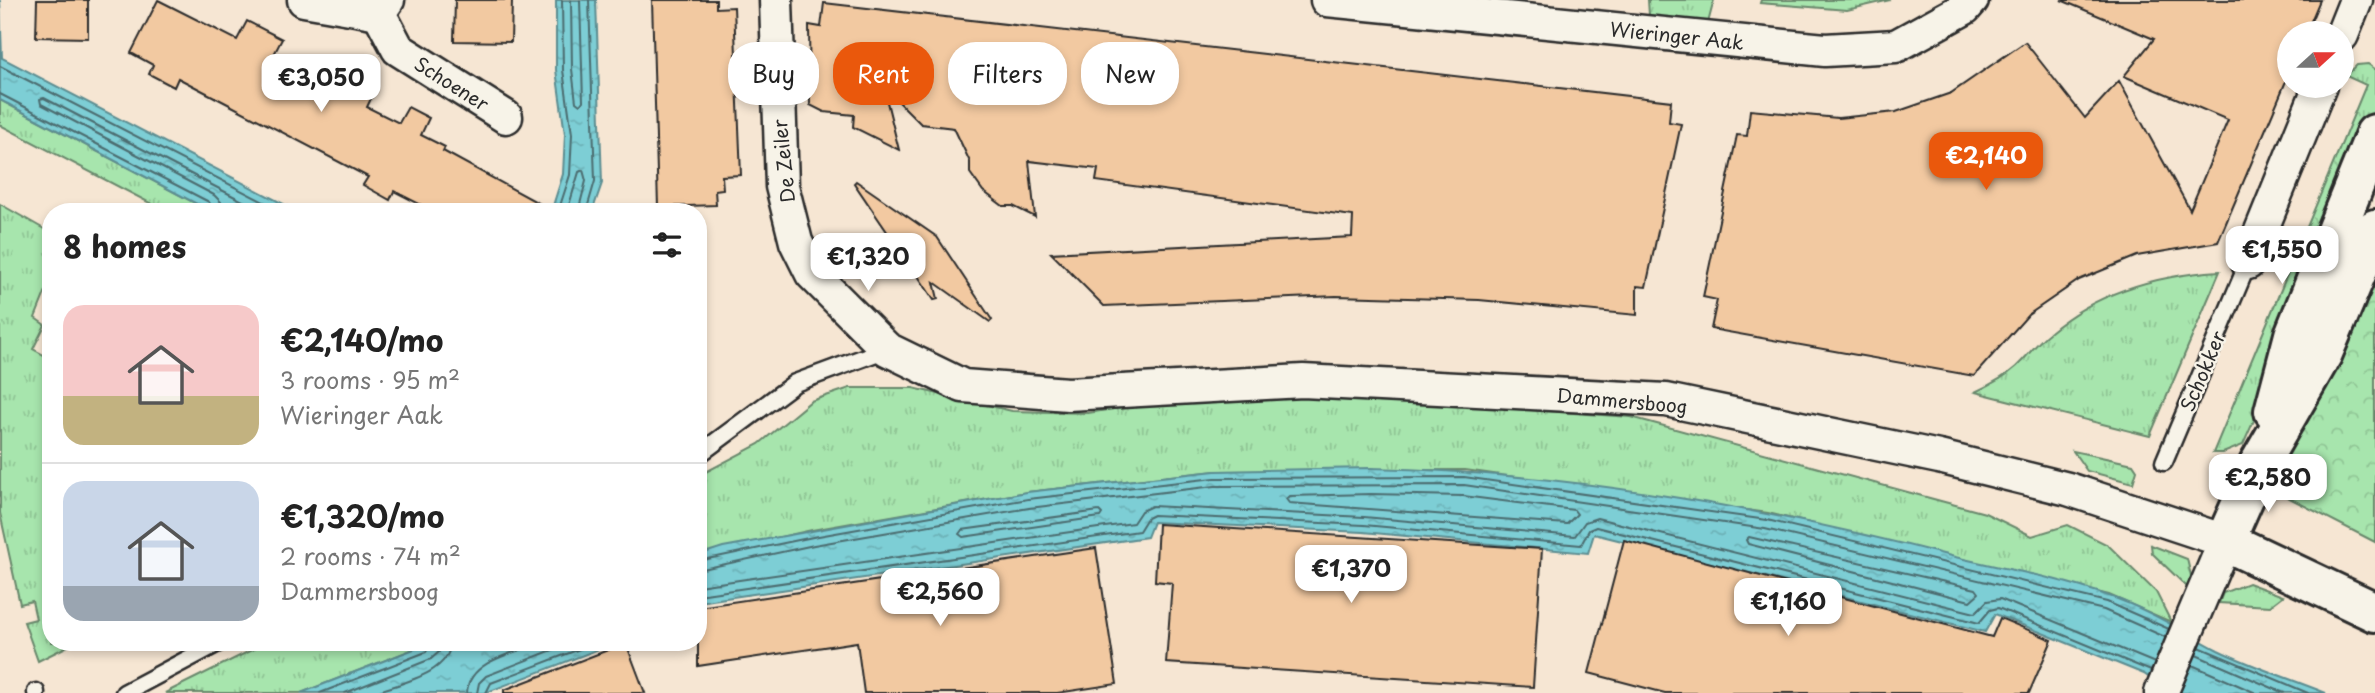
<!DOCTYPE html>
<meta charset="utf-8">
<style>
:root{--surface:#fff;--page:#f2f2f2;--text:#222;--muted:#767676;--line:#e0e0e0;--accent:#ea580c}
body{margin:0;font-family:"Playpen Sans",sans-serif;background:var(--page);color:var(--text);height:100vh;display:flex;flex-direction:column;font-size:26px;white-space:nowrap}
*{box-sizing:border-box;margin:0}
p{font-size:23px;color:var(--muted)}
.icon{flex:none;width:38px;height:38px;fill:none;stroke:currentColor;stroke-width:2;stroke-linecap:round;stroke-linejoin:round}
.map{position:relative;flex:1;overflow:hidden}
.drawer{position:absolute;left:42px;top:203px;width:665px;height:448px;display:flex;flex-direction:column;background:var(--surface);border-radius:28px;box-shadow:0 4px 10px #0003}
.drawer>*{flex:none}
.banner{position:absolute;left:728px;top:42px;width:665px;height:63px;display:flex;gap:14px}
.needle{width:46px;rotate:69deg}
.tools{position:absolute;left:2277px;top:21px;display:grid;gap:14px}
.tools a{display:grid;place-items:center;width:77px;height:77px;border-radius:50%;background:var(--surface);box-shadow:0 4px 10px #0003;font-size:35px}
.price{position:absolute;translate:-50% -60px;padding:0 16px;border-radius:14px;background:#fff;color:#222;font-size:23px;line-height:46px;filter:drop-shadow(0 2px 4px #0008)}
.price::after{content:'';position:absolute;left:50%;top:42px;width:21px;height:16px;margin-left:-10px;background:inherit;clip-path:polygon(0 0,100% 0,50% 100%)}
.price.current{background:var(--accent);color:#fff}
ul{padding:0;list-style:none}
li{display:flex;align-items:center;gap:21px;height:175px;padding:0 21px}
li+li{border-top:2px solid var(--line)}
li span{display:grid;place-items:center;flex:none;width:196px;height:140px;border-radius:21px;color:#555}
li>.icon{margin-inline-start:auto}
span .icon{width:84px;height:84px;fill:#fffc;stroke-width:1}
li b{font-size:30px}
h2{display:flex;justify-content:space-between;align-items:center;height:84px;padding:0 21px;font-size:30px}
.pill{padding:0 24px;border-radius:28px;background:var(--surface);box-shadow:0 4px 10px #0003;font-size:24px;line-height:63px}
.pill.current{background:var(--accent);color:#fff}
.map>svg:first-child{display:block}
.grass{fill:url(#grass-tufts);stroke:#69886c;stroke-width:2}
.park{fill:url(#park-crowns);stroke:#69886c;stroke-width:2}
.water{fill:url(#water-ripples);stroke:#5c8d91;stroke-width:2}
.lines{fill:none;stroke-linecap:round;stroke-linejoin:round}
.shore{stroke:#4c6c6f;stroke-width:2}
.building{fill:#f2c9a1;stroke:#2b2b2b;stroke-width:2}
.lane-casing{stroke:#2b2b2b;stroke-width:21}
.street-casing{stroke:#2b2b2b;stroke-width:37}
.secondary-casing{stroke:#2b2b2b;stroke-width:44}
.lane{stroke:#f7f3e8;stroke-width:16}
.street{stroke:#f7f3e8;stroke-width:32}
.secondary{stroke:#f7f3e8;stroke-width:38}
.labels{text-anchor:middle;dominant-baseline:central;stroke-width:5;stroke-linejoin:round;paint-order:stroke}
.street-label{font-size:19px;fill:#2b2b2b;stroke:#f7f3e8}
</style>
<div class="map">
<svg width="2375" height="693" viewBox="0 0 2375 693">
<defs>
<pattern id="grass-tufts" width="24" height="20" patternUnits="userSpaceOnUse" patternTransform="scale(1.75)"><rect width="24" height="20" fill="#a7e5ad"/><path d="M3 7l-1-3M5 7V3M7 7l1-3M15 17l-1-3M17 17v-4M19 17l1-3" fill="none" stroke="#90c595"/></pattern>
<pattern id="park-crowns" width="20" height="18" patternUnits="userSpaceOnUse" patternTransform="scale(1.75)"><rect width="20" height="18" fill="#a7e5ad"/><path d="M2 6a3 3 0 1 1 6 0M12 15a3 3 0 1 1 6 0" fill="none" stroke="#90c595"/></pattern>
<pattern id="water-ripples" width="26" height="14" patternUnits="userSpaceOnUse" patternTransform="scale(1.75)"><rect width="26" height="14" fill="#7dced5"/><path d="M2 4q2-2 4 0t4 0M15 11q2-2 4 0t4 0" fill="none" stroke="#6cb1b7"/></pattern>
</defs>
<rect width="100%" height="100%" fill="#f6e6d3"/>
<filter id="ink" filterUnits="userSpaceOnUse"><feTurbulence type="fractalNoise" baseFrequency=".0143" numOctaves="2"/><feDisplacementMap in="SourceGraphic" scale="14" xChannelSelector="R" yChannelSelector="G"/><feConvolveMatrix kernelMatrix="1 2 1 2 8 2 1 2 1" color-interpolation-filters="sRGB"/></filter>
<g filter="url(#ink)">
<g class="grass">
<polygon points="1648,0 1714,0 1708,23 1649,15"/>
<polygon points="1761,0 1890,0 1847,10 1760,3"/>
<polygon points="2368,64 2375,69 2375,114 2318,248 2276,371 2243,445 2223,453 2213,453 2366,85 2346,76 2357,65"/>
<polygon points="0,100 212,212 167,212 0,125"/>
<polygon points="0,204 51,233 51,278 35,318 45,325 33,349 51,359 51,642 76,642 38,661 24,622 36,619 32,601 20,604 0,513"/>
<path d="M 2220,271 L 2150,436 L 1975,392 C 1990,385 2004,378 2016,367 C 2028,356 2037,342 2050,332 C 2097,292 2159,275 2220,271 Z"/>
<polygon points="850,388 913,388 1012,411 1088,413 1196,396 1375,399 1631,417 1985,513 2032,536 2068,525 2108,545 2156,592 2171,622 2109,595 1768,513 1465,470 1215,471 1027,492 812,530 698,555 698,476 759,444 811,401"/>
<polygon points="2073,451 2133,464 2137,470 2133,483 2087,471"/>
<polygon points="2151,545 2187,559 2192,580 2188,588 2152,553"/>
<polygon points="2248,583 2283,596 2270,606 2219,603 2223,593"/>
<polygon points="268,642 432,642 301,693 165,693"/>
</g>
<polygon class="park" points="2375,252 2375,542 2270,488"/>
<g class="water">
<polygon points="0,0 2,58 299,212 212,212 0,100"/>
<polygon points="556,0 596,0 602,183 592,212 551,212 563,174 565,134 556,70"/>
<path d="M 1371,468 C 1568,472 1765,508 1955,557 C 2006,569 2060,578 2109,596 C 2148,609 2182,631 2218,650 C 2253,667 2291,679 2326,693 L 2171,693 L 2144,674 L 1995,614 L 1985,632 L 1594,534 L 1588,553 L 1363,532 L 1153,522 L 1147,537 L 698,602 L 698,555 L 723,547 L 1027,492 L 1215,471 Z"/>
<polygon points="432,642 617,642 485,693 301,693"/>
</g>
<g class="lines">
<g class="shore">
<polyline points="571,0 572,69 576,102 580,105 583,101 580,0"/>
<polyline points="0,66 283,212"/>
<polyline points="0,94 209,202 214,212"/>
<polyline points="222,212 221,202 214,195 41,104 40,99 44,98 264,212"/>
<polyline points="558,212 570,175 572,134 563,70 562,0"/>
<polyline points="567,212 579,172 583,170 586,181 578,212"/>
<polyline points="586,212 595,181 589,0"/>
<polygon points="1371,494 1463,496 1574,510 1577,514 1567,524 1289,503 1286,499 1289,496"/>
<polygon points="1099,511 1102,514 1100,517 963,537 959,534 962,530"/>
<polygon points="1749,537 1976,589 1979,593 1970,601 1748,544 1746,540"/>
<polyline points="698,561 813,537 1028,499 1215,478 1464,477 1767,520 2107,602 2169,629"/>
<polyline points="698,570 814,545 1029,508 1215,486 1464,485 1765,529 2104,610 2165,637"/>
<polyline points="698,586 1133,523 1141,511 1152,506 1364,517 1575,536 1585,522 1597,518 1975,613 1987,601 2000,599 2155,663"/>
<polyline points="698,595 1139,531 1147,518 1153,515 1364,525 1581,545 1589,530 1596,527 1979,623 1990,610 1998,608 2151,671"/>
<polyline points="2199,647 2308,693"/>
<polyline points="2196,655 2284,693"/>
<polyline points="2192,665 2256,693"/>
<polyline points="320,693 426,652 431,642"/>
<polyline points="345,693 431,659 439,652 440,642"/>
<path d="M 374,693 C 399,683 449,675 451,642"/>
<path d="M 467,693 C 468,660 518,652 544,642"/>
<polyline points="477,693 479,683 486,676 573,642"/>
<polyline points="486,693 491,683 598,642"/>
</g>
</g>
<g class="building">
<polygon points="37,0 88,0 88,38 36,37"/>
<polygon points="158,0 237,40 247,21 282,39 272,58 332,89 341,70 376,88 367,107 399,123 408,107 429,118 421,135 445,147 443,151 555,212 435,212 394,191 390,200 363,185 368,177 226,103 178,78 174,87 149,74 153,65 131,53"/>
<polygon points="455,0 512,0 511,42 454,41"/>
<polygon points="652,0 716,0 716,8 734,7 741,175 722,176 723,189 715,190 716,205 658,207"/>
<polygon points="2061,0 2320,0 2306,33 2289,33 2289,74 2218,242 2137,256 2079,280 2028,315 1974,376 1711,329 1717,300 1703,297 1737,135 1747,136 1750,110 1838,118 1896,112 1951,93 2025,42 2085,118 2119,81 2190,210 2228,120 2124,76 2154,39"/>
<polygon points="824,3 1671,101 1669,122 1681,124 1646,287 1637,286 1637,315 1479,300 1336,296 1104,306 1051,253 1352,237 1353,216 1096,181 1098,169 1029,161 1035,217 1013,206 1003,206 983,191 970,173 970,162 954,128 921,124 883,86 899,150 853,127 854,115 824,112 810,105 809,25 821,27"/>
<polygon points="856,181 937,237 992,320 990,322 934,282 938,299 934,300 910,264 873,238 875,234 892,239 854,183"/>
<polygon points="1158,524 1542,549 1533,687 1166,663 1172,583 1155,581"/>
<polygon points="1624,540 1992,637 2000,618 2052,640 2029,693 1665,693 1589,673"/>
<polygon points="1096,548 1117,684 1057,693 864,693 857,642 698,666 698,607"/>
<polygon points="626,643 645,693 504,693 504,690"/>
</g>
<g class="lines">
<g class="lane-casing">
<g id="lane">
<polyline points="698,455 795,383 887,349"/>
<polyline points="2164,462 2248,263"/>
<polyline points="36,692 36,693"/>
<polyline points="124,693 220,642"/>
</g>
</g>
<g class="street-casing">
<g id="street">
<polyline points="304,0 379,13"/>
<polyline points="388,0 379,13 398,49 506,117"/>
<polyline points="776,0 782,186 796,242 812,274 887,349 963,386 1068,394 1303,381 1666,400 1939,457 2068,489 2225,541 2161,693"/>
<polyline points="1327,0 1825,50 1896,46 1965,8 1972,0"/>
<polyline points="2342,35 2356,0"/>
<polyline points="2248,263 2320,86"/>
</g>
</g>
<g class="secondary-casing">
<g id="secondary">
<polyline points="2375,229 2323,353 2259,464 2225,541 2375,612"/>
<polyline points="2274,411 2294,335 2375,134"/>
</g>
</g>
<use href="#lane" class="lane"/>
<use href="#street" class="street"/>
<use href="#secondary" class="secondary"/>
</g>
</g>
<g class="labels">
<g class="street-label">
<text transform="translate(1677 35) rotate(6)">Wieringer Aak</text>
<text transform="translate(452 83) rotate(32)">Schoener</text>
<text transform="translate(783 161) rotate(-96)">De Zeiler</text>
<text transform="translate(2202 371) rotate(-67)">Schokker</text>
<text transform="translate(1622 400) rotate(5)">Dammersboog</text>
</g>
</g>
</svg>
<div class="tools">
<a><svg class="needle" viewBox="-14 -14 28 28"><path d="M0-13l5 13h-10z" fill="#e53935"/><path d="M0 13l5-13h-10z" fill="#767676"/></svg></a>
</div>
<b class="price" style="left:321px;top:114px">€3,050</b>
<b class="price current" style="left:1986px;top:192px">€2,140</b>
<b class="price" style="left:2282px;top:286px">€1,550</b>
<b class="price" style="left:868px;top:293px">€1,320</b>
<b class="price" style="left:2268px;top:514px">€2,580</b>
<b class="price" style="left:1351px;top:605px">€1,370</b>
<b class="price" style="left:940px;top:628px">€2,560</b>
<b class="price" style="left:1788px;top:638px">€1,160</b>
<div class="banner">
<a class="pill">Buy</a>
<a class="pill current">Rent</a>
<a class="pill">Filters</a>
<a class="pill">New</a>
</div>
<section class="drawer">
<h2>8 homes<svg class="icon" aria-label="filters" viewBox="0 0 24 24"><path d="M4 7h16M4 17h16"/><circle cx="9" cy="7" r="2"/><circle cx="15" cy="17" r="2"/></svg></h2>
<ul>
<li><span style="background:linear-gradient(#f6c9c9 65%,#c2b280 0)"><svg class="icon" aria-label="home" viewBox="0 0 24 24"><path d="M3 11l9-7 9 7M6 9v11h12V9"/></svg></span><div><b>€2,140/mo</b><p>3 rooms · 95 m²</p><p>Wieringer Aak</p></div></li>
<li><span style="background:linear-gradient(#c9d6e8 75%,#9aa5b1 0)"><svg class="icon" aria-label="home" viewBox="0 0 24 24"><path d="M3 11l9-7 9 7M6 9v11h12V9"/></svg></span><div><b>€1,320/mo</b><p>2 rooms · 74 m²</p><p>Dammersboog</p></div></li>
</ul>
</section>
</div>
